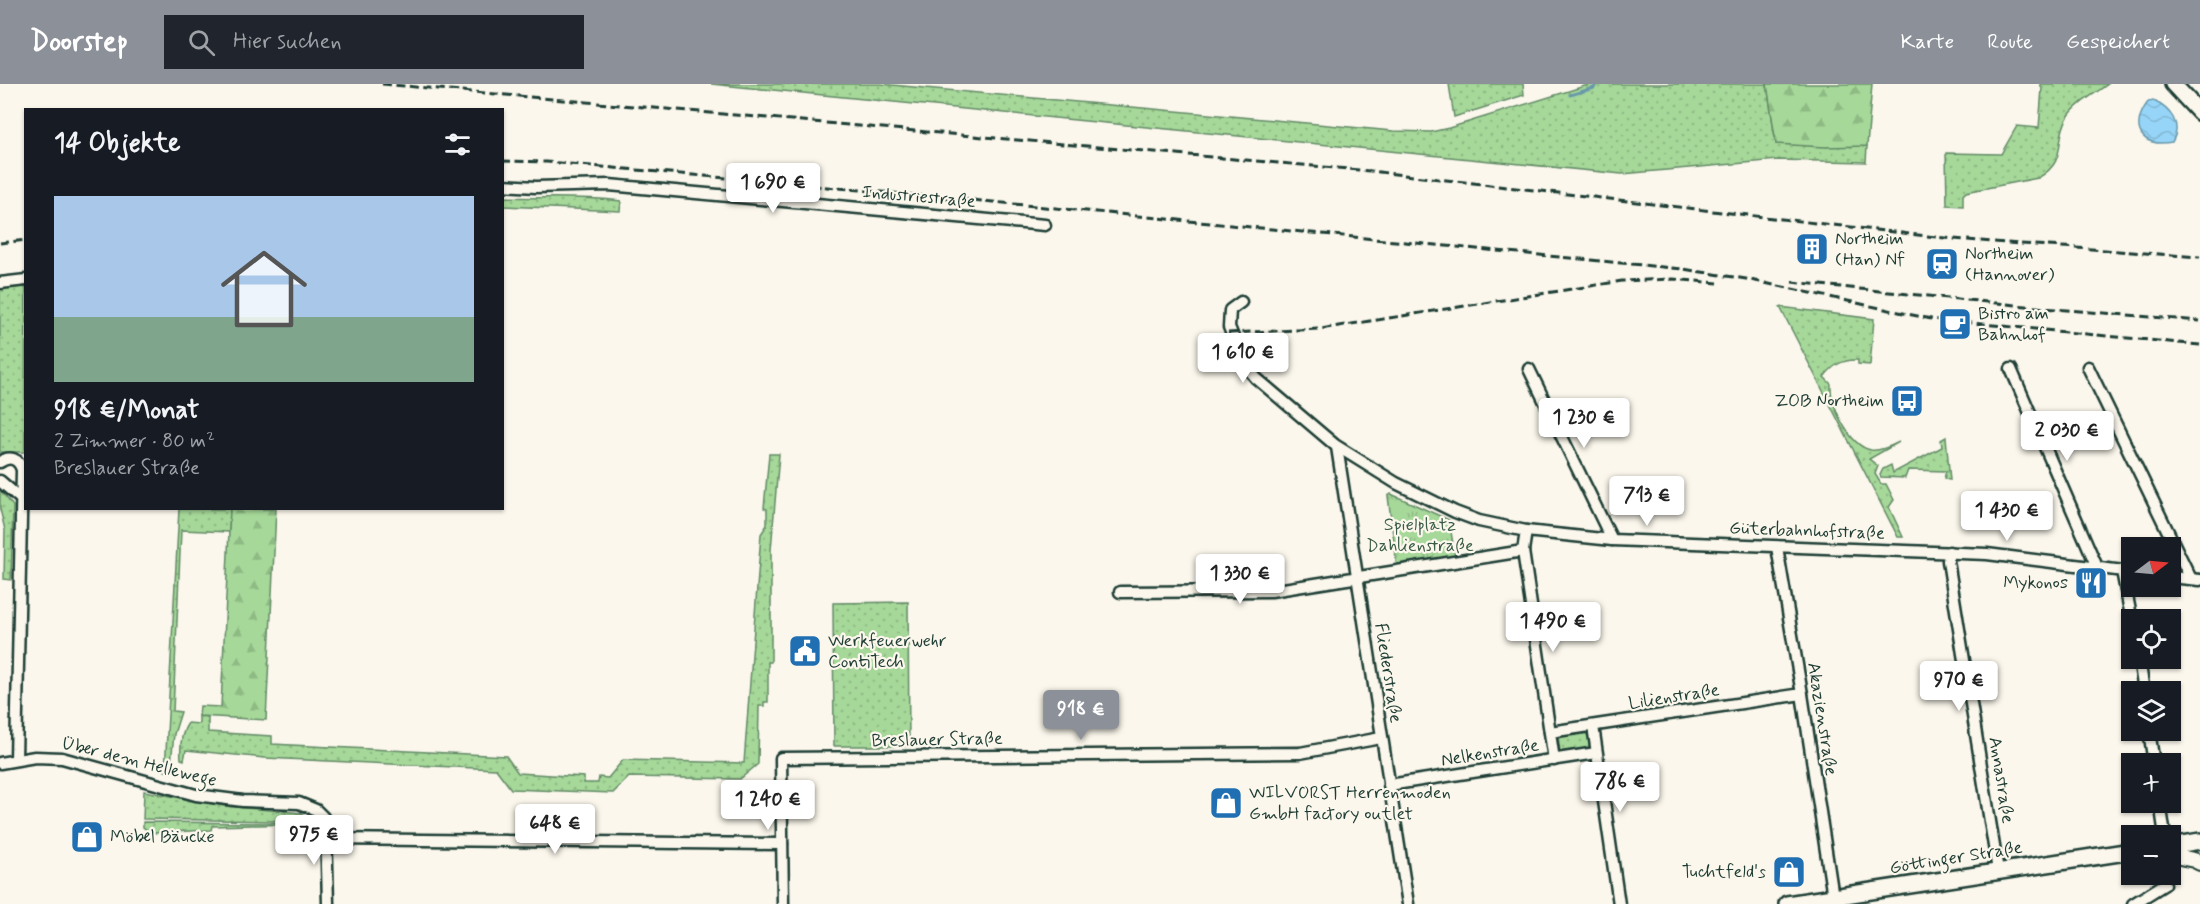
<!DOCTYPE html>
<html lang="de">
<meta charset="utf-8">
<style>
:root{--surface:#171b24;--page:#20242c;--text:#f1f3f6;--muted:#9ea1a6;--line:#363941;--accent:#8c9099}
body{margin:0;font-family:Mynerve,sans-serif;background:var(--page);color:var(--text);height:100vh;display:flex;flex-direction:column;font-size:22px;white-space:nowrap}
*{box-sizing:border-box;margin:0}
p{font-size:20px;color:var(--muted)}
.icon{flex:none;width:33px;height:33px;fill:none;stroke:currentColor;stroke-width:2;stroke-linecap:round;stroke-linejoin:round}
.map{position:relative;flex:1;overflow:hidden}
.details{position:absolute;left:24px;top:24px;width:480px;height:402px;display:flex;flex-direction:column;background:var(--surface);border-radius:0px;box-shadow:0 2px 4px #0004}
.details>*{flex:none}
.needle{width:39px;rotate:74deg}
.buttons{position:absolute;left:2121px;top:453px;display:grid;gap:12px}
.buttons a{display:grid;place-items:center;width:60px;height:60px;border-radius:0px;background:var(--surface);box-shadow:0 2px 4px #0004;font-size:30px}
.price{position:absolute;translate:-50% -51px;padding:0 14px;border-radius:6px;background:#fff;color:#222;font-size:20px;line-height:39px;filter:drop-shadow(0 2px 3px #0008)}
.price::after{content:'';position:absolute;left:50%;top:36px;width:18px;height:14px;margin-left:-9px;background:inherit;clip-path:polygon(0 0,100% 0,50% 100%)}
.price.on{background:var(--accent);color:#fff}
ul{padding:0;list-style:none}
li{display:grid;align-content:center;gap:12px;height:318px;padding:0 30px}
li+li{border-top:2px solid var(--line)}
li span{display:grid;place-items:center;height:186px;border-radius:0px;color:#555}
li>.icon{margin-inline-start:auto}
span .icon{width:108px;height:108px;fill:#fffc;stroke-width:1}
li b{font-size:26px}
h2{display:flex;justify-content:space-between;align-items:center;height:72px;padding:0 30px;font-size:26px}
header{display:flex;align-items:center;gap:36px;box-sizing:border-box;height:84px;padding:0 30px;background:var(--accent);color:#fff}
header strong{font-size:28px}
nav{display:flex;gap:33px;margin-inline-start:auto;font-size:21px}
.search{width:420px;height:54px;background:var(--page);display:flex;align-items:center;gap:15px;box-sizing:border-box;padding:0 21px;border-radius:0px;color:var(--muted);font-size:22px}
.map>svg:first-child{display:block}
.grass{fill:url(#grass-dots);stroke:#628a66;stroke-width:1.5}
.forest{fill:url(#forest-firs);stroke:#628a66;stroke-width:1.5}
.park{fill:url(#park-tufts);stroke:#628a66;stroke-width:1.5}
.water{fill:url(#water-waves);stroke:#6798aa;stroke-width:1.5}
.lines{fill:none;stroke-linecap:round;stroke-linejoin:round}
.stream{stroke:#6798aa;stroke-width:3}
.minor-casing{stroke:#1f3d34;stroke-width:15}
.tertiary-casing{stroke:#1f3d34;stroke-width:18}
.secondary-casing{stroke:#1f3d34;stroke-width:20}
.minor{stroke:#fbf7ec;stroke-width:10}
.tertiary{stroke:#fbf7ec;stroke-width:14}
.secondary{stroke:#fbf7ec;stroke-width:15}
.rail{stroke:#1f3d34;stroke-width:3;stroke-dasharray:9 4.5;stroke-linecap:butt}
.labels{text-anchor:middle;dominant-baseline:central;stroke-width:4.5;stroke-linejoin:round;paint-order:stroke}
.street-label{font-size:18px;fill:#1f3d34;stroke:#fbf7ec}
.poi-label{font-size:18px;fill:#1f3d34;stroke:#fbf7ec;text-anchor:start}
.park-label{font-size:18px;fill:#3a5c48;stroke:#fbf7ec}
</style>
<header>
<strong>Doorstep</strong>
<div class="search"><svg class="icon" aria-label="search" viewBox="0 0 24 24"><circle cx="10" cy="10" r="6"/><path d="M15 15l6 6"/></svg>Hier suchen</div>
<nav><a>Karte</a><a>Route</a><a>Gespeichert</a></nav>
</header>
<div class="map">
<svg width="2200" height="820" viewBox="0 0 2200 820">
<defs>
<pattern id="grass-dots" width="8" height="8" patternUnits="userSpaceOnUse" patternTransform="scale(1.5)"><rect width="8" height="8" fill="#a6d899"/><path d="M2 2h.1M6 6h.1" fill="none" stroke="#8eba84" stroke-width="1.8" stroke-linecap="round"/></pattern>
<pattern id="forest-firs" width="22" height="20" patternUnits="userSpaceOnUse" patternTransform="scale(1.5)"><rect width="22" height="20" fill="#a6d899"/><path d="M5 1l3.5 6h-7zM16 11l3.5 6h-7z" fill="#8eba84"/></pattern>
<pattern id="park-tufts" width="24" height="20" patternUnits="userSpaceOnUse" patternTransform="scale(1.5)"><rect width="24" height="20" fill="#a6d899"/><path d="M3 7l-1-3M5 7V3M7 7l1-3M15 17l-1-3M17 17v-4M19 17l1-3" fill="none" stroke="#8eba84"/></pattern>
<pattern id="water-waves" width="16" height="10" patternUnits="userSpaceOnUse" patternTransform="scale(1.5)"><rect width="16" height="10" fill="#97d5f8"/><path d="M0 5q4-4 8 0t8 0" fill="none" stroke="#82b8d5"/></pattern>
</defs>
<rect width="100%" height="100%" fill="#fbf7ec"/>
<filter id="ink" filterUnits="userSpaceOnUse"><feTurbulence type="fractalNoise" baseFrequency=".0167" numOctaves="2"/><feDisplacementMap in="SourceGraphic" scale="12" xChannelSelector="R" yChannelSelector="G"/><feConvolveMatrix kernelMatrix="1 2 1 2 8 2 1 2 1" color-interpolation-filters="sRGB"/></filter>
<g filter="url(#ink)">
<g class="grass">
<polygon points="711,0 881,0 1393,47 1431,48 1449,44 1591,0 1767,0 1776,60 1867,62 1866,78 1778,76 1622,90"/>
<polygon points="1449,0 1523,0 1524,11 1454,33"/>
<path d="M 2040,0 L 2108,0 C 2095,10 2077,19 2068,33 C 2053,58 2069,76 2038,94 L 1966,108 L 1963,111 L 1963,122 L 1947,121 L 1946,69 L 2001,70 L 2017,42 L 2039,44 L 2042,4 Z"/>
<path d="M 503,113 C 542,115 582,112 621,117 L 620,127 L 503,122 Z"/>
<polygon points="20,202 26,204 25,368 0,368 0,205"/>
<path d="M 1780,223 L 1874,235 L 1870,281 L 1858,280 L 1858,276 C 1843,275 1833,281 1824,293 L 1831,300 C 1829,319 1849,362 1871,366 C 1881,367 1890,362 1899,358 L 1869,375 L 1878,382 L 1875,390 L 1881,400 L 1886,400 L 1894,416 L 1889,423 L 1903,453 L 1898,453 Z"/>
<polygon points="1946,353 1950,396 1944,395 1946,387 1908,386 1905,394 1881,393 1880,391 1883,385 1891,381 1893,389 1942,363 1941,356"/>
<path d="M 769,370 L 779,370 L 771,466 L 771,578 L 768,578 L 768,618 L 764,618 L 764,622 L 759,622 L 758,680 L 740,695 L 629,693 L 613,709 L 511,705 L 496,685 L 265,674 L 186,666 L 184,676 L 181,675 C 180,663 181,649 188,639 L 199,640 L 199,632 L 208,633 L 208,648 L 272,652 L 272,660 L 506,672 L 518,689 L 584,693 L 584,699 L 598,699 L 599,693 L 608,694 L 623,676 L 744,679 L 761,450 L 767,441 L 767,425 L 764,424 Z"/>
<polygon points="0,406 13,422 11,496 4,495 5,446 0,425"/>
<polygon points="179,425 230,425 229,448 181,446 173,627 181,628 174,650 170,688 165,687"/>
<polygon points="908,518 909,662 834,662 833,519"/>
<polygon points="1588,648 1590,664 1560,668 1558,652"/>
<polygon points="144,707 224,722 302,729 302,736 289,734 272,737 143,735"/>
<polygon points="287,736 302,740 212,742 211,746 151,749 143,743 143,738 271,739"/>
</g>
<g class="forest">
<polygon points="1767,0 1872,0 1867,62 1824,63 1776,60"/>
<polygon points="230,425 276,425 266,636 199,632 200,622 221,623"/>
</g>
<polygon class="park" points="1391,410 1449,436 1455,472 1397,483 1388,412"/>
<path class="water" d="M 2154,17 C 2170,25 2183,40 2172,58 C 2141,64 2129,44 2148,18 Z"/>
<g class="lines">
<polyline class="stream" points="1570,11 1594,4 1596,1"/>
<g class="minor-casing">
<g id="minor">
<polyline points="502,101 536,103 609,101 1045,141"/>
<polyline points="0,199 26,196"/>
<polyline points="1241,218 1230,226 1229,243 1244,280 1256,294 1335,361 1396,399 1455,428 1479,437 1526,447 1612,456 1987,470 2132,488"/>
<polyline points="2088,283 2191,495"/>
<polyline points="1529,285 1612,456"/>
<polyline points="2011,285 2097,483"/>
<polyline points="1337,363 1408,820"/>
<path d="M 0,378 C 10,371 19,375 22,386 L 16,675"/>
<polyline points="0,397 22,416"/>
<polyline points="1777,463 1802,610 1833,813"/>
<polyline points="1523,467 1554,676"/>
<polyline points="1949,468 1948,477 1998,787"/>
<polyline points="2122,487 2132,537"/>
<polyline points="2170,493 2200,496"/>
<polyline points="1120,508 1271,507 1523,467 1526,447"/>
<polyline points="2139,574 2144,608"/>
<polyline points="1593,642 1619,820"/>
<polyline points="2149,646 2154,680"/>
<polyline points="1550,648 1802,610"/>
<polyline points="0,679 35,673 62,674 196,711 243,717 299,719 316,726 323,733 326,742 328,820"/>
<polyline points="1389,701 1596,669"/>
<polyline points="2160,718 2165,752"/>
<polyline points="328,755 782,760"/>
<polyline points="783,820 781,674 1300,669 1381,654"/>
<polyline points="2133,820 2165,800"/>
</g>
</g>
<g class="tertiary-casing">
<polyline id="tertiary" points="2170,771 2194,776 2200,779"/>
</g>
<g class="secondary-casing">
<g id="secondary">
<polyline points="2173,0 2200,29"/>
<polyline points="2170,762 2200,757"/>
<polyline points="1787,820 2132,767"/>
</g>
</g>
<use href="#minor" class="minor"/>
<use href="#tertiary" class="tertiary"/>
<use href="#secondary" class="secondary"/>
<g class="rail">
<polyline points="382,0 1370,87 1953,155 2200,173"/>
<polyline points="502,77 547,78 983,117 1683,185 1746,195 1931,235 2200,261"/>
<polyline points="0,159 26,156"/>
<polyline points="1792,198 2055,225 2200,237"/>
<polyline points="1228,249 1320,245 1622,197 1673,195 1718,199"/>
</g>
</g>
</g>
<defs>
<g id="building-square" transform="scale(1.725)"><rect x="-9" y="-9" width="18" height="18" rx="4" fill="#1f6fb2" stroke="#fbf7ec"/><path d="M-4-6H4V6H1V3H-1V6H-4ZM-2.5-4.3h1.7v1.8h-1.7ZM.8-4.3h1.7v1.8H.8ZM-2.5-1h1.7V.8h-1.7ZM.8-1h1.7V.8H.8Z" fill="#fff"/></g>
<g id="station-square" transform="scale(1.725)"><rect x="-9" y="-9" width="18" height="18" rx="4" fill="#1f6fb2" stroke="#fbf7ec"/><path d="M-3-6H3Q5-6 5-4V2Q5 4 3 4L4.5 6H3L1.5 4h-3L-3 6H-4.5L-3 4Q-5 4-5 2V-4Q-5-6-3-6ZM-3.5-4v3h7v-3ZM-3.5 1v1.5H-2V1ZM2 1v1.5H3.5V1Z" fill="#fff"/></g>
<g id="cafe-square" transform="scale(1.725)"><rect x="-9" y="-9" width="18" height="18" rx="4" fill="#1f6fb2" stroke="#fbf7ec"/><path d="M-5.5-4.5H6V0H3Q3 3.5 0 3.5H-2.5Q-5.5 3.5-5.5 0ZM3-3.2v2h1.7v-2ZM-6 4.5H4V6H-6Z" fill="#fff"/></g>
<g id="bus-square" transform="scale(1.725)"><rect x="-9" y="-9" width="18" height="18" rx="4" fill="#1f6fb2" stroke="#fbf7ec"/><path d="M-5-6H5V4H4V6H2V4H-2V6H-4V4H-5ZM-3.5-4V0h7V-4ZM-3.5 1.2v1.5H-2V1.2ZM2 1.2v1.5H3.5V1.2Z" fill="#fff"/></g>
<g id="restaurant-square" transform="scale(1.725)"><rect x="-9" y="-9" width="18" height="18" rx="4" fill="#1f6fb2" stroke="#fbf7ec"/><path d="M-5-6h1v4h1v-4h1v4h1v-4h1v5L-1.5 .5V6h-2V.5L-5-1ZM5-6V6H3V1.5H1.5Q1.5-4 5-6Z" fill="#fff"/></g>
<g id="civic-square" transform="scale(1.725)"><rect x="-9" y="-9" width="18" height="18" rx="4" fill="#1f6fb2" stroke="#fbf7ec"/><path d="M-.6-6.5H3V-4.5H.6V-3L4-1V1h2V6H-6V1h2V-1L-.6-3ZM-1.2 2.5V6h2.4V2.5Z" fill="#fff"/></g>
<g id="shop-square" transform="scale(1.725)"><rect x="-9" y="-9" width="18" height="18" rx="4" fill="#1f6fb2" stroke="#fbf7ec"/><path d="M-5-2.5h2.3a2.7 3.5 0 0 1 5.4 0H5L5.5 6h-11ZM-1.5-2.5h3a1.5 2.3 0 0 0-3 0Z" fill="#fff"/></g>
</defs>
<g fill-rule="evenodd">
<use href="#building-square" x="1812" y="165"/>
<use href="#station-square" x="1942" y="180"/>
<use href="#cafe-square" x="1955" y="240"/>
<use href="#bus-square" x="1907" y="317"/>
<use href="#restaurant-square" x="2091" y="499"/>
<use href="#civic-square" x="805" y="567"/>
<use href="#shop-square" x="1226" y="719"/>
<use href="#shop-square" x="87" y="753"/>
<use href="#shop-square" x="1789" y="788"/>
</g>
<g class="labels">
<g class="street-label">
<text transform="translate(919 113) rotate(5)">Industriestraße</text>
<text transform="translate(1807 447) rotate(2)">Güterbahnhofstraße</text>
<text transform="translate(1388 589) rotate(81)">Fliederstraße</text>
<text transform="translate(1674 613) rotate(-9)">Lilienstraße</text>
<text transform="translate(1822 635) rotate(81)">Akazienstraße</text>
<text transform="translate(937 656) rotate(-1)">Breslauer Straße</text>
<text transform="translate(1490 669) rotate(-9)">Nelkenstraße</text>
<text transform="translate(139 678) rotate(14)">Über dem Hellewege</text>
<text transform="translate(2001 696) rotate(81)">Annastraße</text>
<text transform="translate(1956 774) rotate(-9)">Göttinger Straße</text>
</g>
<g class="poi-label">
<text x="1835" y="155">Northeim<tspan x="1835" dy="21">(Han) Nf</tspan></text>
<text x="1965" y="170">Northeim<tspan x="1965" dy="21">(Hannover)</tspan></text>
<text x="1978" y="230">Bistro am<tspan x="1978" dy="21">Bahnhof</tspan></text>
<text x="1884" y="317" text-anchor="end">ZOB Northeim</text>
<text x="2068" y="499" text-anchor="end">Mykonos</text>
<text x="828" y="557">Werkfeuerwehr<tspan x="828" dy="21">ContiTech</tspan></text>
<text x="1249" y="709">WILVORST Herrenmoden<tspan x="1249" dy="21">GmbH factory outlet</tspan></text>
<text x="110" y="753">Möbel Bäucke</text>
<text x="1766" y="788" text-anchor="end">Tuchtfeld's</text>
</g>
<g class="park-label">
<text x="1420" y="441">Spielplatz<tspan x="1420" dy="21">Dahlienstraße</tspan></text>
</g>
</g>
</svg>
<div class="buttons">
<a><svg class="needle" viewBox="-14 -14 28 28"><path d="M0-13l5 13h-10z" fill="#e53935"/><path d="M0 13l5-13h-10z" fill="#9ea1a6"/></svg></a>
<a><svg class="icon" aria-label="locate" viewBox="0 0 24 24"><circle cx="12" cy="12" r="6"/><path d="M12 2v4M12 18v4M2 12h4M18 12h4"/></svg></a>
<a><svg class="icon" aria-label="layers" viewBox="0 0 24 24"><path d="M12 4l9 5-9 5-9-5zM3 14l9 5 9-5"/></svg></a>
<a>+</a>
<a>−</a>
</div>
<b class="price" style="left:773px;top:130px">1 690 €</b>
<b class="price" style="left:1243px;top:300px">1 610 €</b>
<b class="price" style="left:1584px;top:365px">1 230 €</b>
<b class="price" style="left:2067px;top:378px">2 030 €</b>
<b class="price" style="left:1647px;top:443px">713 €</b>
<b class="price" style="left:2007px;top:458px">1 430 €</b>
<b class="price" style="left:1240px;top:521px">1 330 €</b>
<b class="price" style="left:1553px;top:569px">1 490 €</b>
<b class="price" style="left:1959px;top:628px">970 €</b>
<b class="price on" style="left:1081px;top:657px">918 €</b>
<b class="price" style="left:1620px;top:729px">786 €</b>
<b class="price" style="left:768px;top:747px">1 240 €</b>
<b class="price" style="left:555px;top:771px">648 €</b>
<b class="price" style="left:314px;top:782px">975 €</b>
<section class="details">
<h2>14 Objekte<svg class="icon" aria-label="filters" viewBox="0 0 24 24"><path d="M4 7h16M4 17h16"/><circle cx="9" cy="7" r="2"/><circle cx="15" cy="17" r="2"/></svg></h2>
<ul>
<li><span style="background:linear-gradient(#a9c7e8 65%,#7fa58c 0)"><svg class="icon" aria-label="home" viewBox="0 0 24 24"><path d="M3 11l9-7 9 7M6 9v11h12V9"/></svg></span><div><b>918 €/Monat</b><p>2 Zimmer · 80 m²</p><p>Breslauer Straße</p></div></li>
</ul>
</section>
</div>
